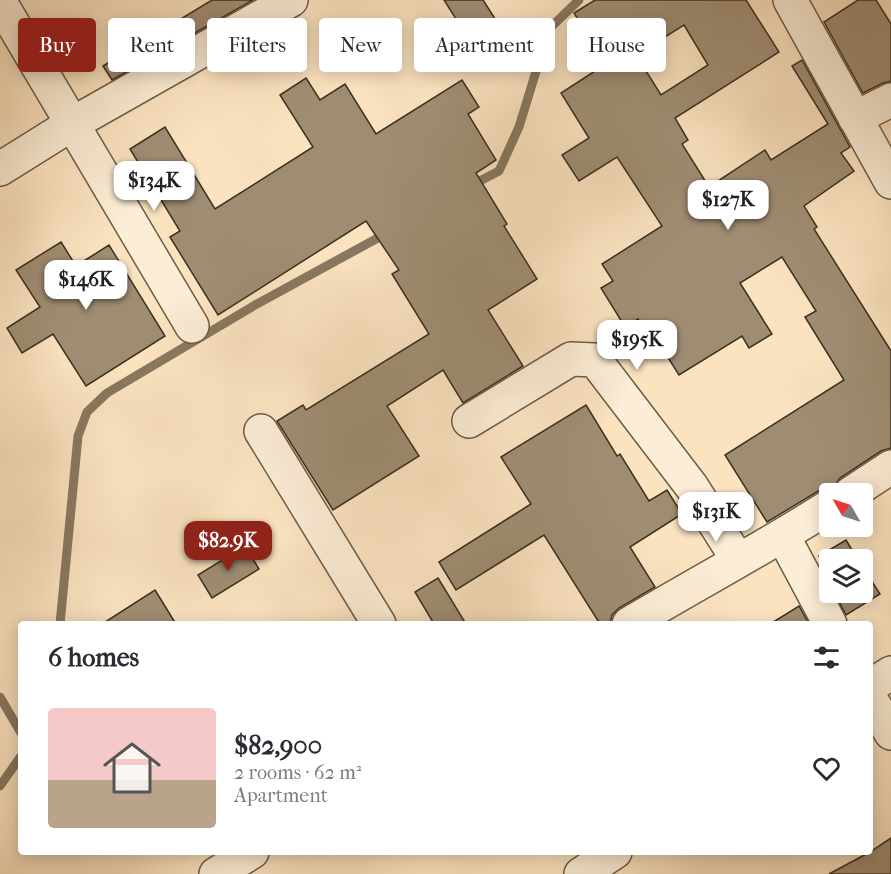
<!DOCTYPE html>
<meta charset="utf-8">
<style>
:root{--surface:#fff;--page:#f7f7f7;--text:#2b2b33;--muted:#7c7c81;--accent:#8f2418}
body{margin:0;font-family:"IM FELL French Canon",serif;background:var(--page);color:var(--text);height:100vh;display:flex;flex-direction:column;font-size:22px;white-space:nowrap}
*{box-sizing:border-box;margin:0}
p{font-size:20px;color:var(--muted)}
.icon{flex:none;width:33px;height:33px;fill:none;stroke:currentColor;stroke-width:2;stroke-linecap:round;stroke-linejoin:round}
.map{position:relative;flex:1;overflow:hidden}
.side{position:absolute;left:18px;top:621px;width:855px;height:234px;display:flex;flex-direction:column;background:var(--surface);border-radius:6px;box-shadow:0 3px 15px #0003}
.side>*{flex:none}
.hud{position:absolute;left:18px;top:18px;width:855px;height:54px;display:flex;gap:12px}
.needle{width:39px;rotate:309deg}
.controls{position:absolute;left:819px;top:483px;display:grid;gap:12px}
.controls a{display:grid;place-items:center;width:54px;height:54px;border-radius:6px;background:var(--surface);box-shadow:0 3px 15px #0003;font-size:30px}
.price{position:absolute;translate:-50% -51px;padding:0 14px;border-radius:12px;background:#fff;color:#222;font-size:20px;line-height:39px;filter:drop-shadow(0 2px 3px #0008)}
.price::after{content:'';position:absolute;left:50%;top:36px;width:18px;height:14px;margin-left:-9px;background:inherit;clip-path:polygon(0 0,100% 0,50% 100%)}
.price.on{background:var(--accent);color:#fff}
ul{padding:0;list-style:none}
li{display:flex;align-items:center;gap:18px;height:150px;padding:0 30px}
li span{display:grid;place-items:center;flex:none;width:168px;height:120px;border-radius:6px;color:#555}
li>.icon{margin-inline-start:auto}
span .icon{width:72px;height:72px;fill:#fffc;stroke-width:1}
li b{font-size:26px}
h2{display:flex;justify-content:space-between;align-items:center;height:72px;padding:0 30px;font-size:26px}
.chip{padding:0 21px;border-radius:6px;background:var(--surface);box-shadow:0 3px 15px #0003;font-size:21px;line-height:54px}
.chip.on{background:var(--accent);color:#fff}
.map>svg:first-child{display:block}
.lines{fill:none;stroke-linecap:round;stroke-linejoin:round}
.stream{stroke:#88775f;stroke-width:9}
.building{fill:#9f8d73;stroke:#3c301f;stroke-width:1.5;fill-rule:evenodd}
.minor-casing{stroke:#6c5d47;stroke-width:36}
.minor{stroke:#fcedd6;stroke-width:33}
</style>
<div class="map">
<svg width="891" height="874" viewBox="0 0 891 874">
<rect width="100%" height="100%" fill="#fbe3c0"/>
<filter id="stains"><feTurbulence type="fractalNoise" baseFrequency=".00333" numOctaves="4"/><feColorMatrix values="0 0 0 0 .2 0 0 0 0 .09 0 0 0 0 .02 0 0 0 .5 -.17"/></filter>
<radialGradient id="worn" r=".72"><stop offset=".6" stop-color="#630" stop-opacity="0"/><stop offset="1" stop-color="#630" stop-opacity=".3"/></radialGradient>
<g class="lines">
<g class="stream">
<polyline points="472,185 499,171 519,127 549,29 579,0"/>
<polyline points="60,624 78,436 87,412 107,393 255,305 387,233"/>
<polyline points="0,697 21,733"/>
<polyline points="0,786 21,756"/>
</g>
</g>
<g class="building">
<polygon points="212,0 253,0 112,80 103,66"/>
<polygon points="444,0 483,0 501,28 473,46"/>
<path d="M 595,0 L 746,0 L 779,52 L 675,118 L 688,140 L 682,144 L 709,187 L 765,150 L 771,160 L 828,124 L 792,66 L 802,60 L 850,147 L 841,153 L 854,171 L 804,206 L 817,227 L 814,229 L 891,351 L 891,448 L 881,451 L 840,478 L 833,488 L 820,490 L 767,522 L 725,455 L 844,380 L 805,317 L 816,311 L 782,257 L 740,283 L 772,334 L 749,348 L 742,336 L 679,375 L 655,337 L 651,339 L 638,319 L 625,327 L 601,288 L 613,281 L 602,264 L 662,226 L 617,157 L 579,181 L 562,155 L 589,138 L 561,93 L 606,64 L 574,13 ZM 684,25 L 708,65 L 661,95 L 636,55 Z"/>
<polygon points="858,0 876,0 891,24 891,81 883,83 863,93 824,22"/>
<polygon points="306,78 320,100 345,84 376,134 462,80 479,107 468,114 496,160 476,173 507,224 504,226 537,279 488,310 523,366 463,403 443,370 387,406 419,456 333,510 277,421 303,405 306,410 429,334 392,274 399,270 366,221 218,315 170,237 180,231 130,149 165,127 215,209 313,147 280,95"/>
<polygon points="61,242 76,266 109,245 165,336 86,386 53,334 22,353 7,328 40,307 16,270"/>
<polygon points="586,405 617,456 620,454 649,501 667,490 682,514 630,547 655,587 619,608 612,615 610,624 600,624 544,535 456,590 439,562 531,504 501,457"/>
<polygon points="846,540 858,560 830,560 830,572 819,556"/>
<polygon points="245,546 259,569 212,598 198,575"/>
<polygon points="862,566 880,594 846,615 834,592 862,592"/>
<polygon points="438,578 466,624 434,624 415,592"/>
<polygon points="155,590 176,624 102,624"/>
<polygon points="799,606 809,624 770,624"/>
<polygon points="891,838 891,874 829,874 870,852"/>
</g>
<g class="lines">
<g class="minor-casing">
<g id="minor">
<polyline points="790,0 891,182"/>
<polyline points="0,2 192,326"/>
<polyline points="855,118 891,100"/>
<polyline points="0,169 72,124 291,0"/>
<polyline points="469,421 571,359 595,360 692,487 738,560"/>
<polyline points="261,431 379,624"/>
<polyline points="850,494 891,467"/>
<polyline points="783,536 830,624"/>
<path d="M 629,624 C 696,584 764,548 830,506"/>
<polyline points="870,686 891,673"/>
<polyline points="870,698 891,733"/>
<polyline points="216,874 252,852"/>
<polyline points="581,874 615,852"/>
</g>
</g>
<use href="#minor" class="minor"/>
</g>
<rect width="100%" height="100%" filter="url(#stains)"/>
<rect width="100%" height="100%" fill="url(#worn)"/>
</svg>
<div class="controls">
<a><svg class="needle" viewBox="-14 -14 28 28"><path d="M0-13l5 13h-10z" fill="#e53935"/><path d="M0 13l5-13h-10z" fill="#7c7c81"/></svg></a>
<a><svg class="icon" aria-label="layers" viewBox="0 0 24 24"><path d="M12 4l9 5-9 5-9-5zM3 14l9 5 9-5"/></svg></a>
</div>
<b class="price" style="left:154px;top:212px">$134K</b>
<b class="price" style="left:728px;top:231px">$127K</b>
<b class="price" style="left:86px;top:311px">$146K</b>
<b class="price" style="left:637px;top:371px">$195K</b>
<b class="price" style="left:716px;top:543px">$131K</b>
<b class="price on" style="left:228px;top:572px">$82.9K</b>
<div class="hud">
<a class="chip on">Buy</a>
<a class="chip">Rent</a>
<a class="chip">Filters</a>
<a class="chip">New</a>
<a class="chip">Apartment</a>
<a class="chip">House</a>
</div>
<section class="side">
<h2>6 homes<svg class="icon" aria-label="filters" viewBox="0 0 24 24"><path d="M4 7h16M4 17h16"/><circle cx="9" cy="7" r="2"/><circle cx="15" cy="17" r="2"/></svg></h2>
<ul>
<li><span style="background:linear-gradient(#f6c9c9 60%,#b9a48a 0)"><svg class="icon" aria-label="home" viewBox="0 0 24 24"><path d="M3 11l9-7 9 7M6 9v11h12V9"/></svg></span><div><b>$82,900</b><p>2 rooms · 62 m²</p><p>Apartment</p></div><svg class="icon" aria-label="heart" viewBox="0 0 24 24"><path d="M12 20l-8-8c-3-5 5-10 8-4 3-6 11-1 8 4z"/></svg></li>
</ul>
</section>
</div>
